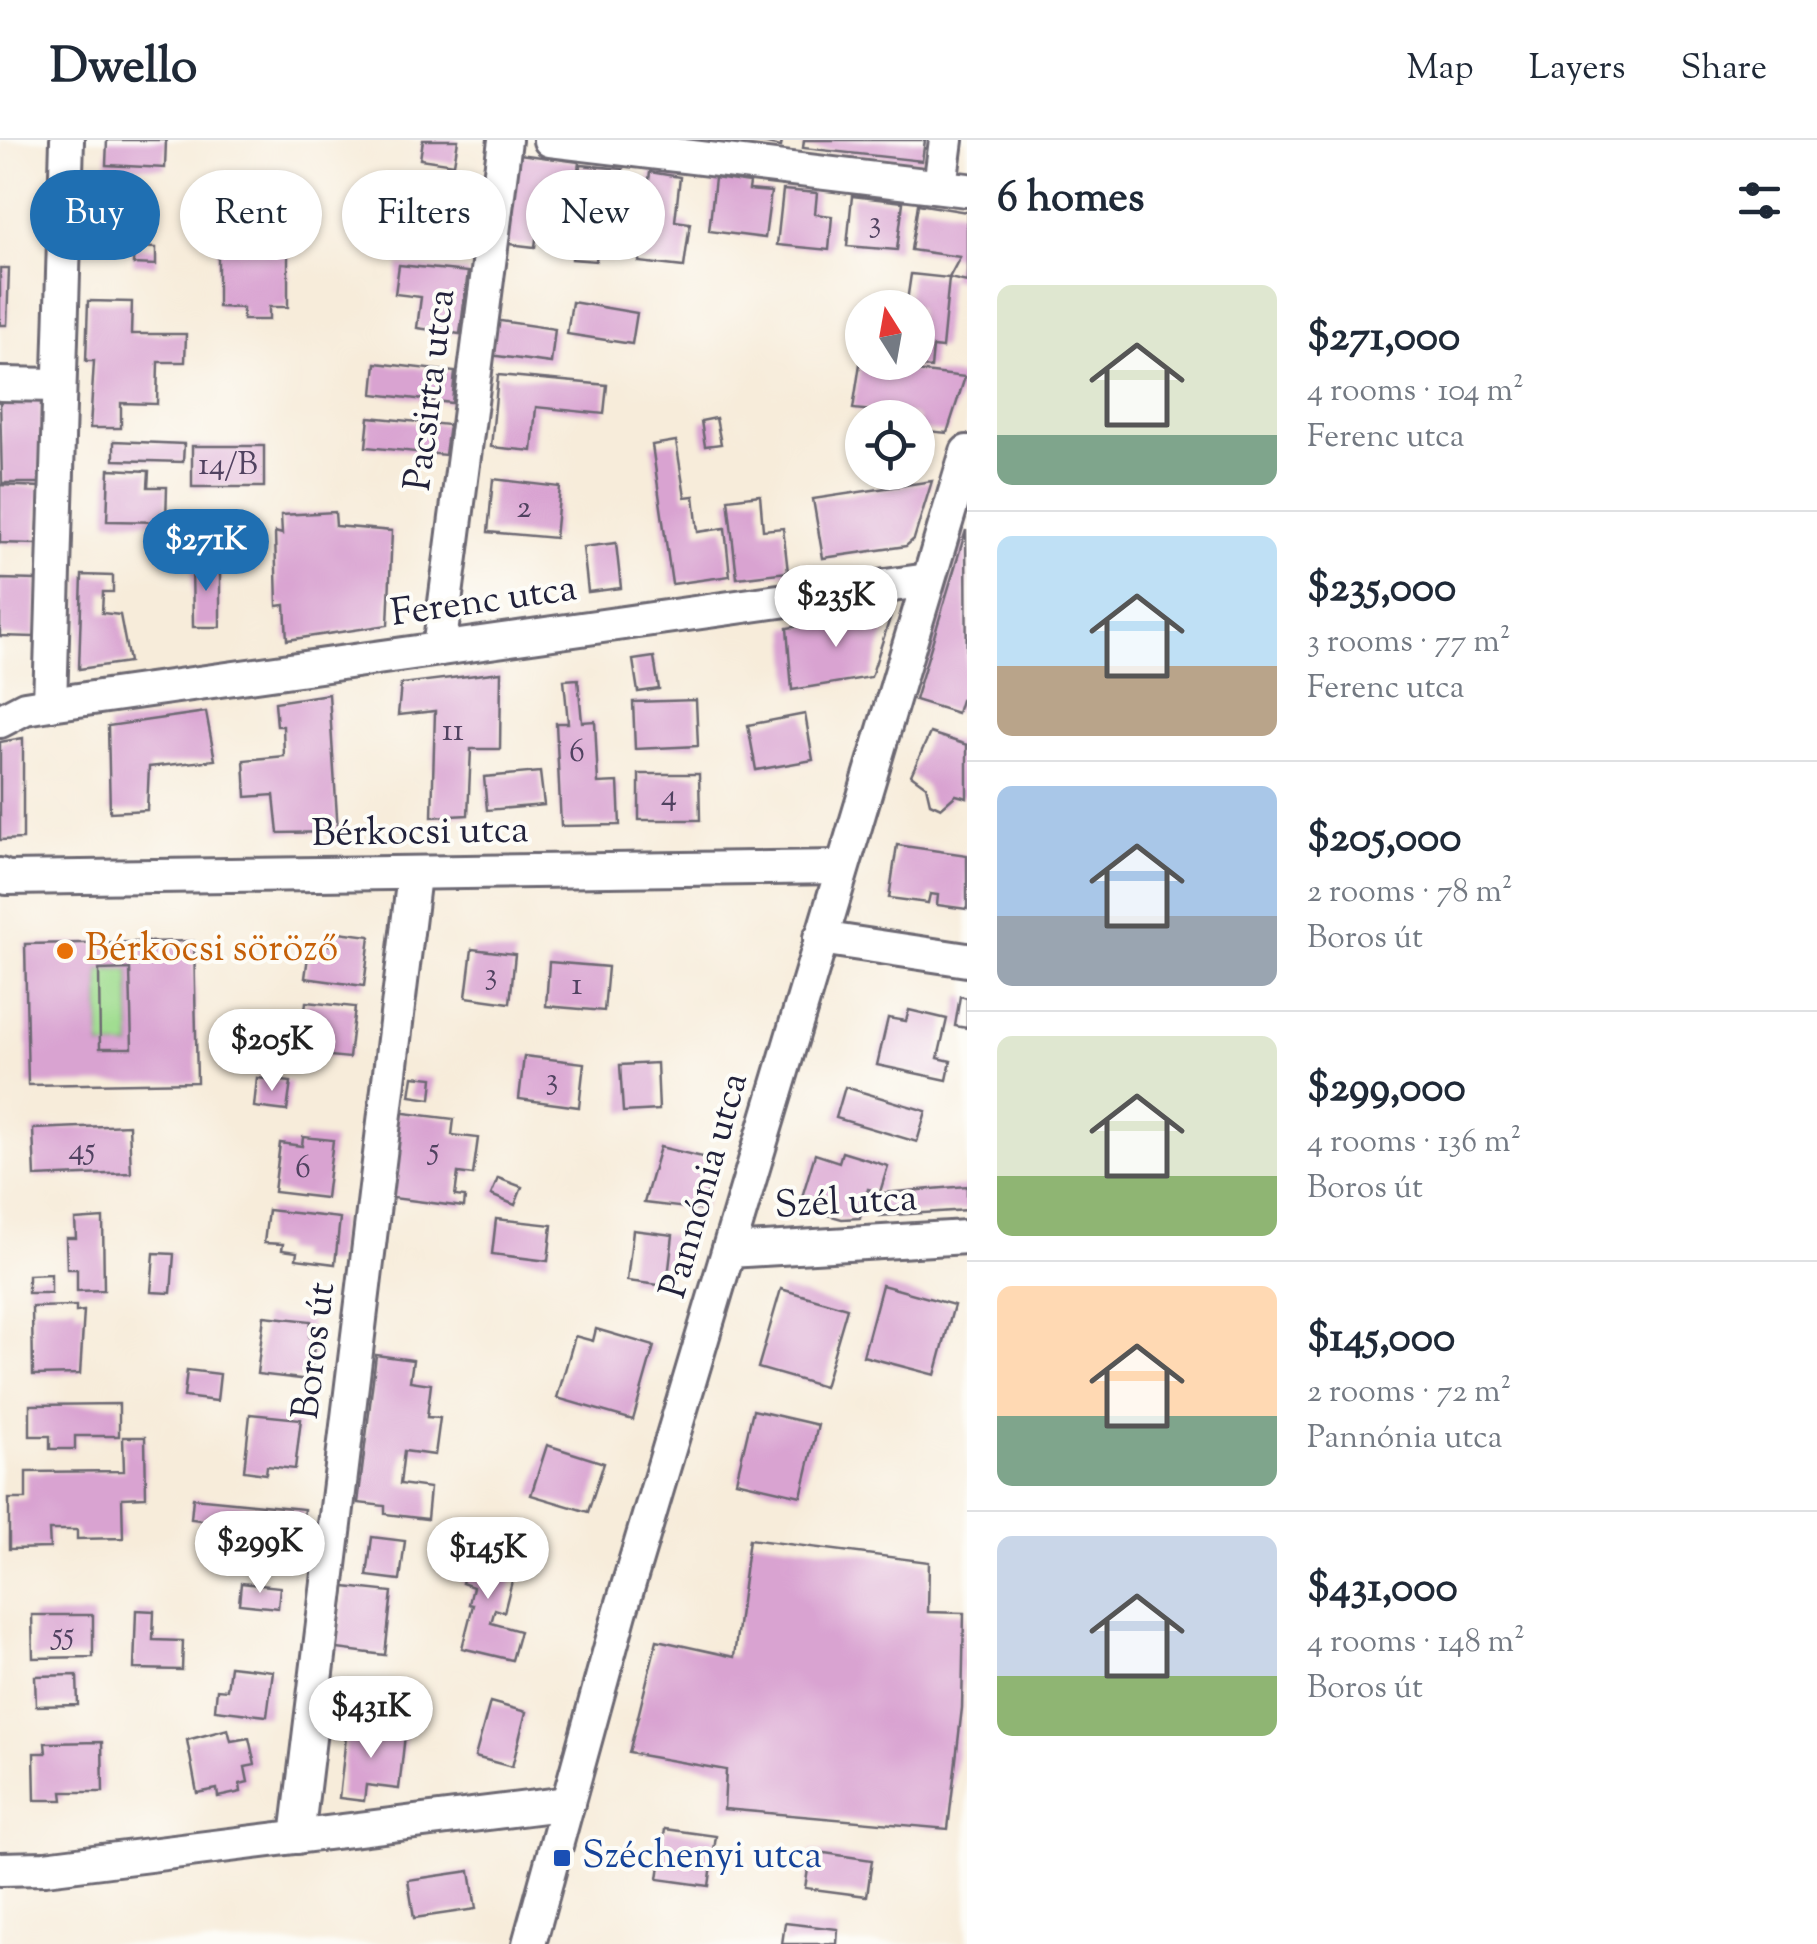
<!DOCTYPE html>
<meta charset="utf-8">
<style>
:root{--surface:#fff;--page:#f6f6f7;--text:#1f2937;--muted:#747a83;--line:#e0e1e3;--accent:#1f6fb2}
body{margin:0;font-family:"Sorts Mill Goudy",serif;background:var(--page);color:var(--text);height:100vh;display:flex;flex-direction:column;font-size:38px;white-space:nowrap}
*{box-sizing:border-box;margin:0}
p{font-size:32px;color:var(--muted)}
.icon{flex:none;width:55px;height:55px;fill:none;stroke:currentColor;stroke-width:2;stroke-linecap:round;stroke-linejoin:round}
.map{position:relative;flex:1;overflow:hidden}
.side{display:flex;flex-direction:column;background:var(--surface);width:850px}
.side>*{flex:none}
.guide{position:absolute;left:30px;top:30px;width:785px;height:90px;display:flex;gap:20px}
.needle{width:65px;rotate:349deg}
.tools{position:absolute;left:845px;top:150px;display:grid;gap:20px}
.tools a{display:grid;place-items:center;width:90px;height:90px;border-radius:50%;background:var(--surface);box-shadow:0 2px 8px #0004;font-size:50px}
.price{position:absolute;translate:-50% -85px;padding:0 22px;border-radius:35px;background:#fff;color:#222;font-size:32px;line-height:65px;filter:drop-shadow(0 2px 5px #0008)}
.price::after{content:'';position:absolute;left:50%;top:60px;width:30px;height:22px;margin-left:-15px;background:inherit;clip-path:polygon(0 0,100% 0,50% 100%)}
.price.on{background:var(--accent);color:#fff}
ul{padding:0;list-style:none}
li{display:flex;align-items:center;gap:30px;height:250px;padding:0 30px}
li+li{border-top:2px solid var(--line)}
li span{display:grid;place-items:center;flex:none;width:280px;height:200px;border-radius:15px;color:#555}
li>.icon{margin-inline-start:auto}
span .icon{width:120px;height:120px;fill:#fffc;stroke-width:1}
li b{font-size:42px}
h2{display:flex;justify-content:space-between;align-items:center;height:120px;padding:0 30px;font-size:42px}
.chip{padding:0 35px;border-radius:45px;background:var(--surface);box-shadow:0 2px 8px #0004;font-size:35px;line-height:90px}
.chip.on{background:var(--accent);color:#fff}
header{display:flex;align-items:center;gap:60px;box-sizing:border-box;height:140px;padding:0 50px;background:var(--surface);border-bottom:2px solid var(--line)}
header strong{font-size:48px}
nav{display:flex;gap:55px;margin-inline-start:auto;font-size:35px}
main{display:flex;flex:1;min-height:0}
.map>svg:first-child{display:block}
.green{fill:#a1dd91;stroke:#628066;stroke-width:2.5}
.building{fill:#d9a3d1;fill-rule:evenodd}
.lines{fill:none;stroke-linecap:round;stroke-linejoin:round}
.minor-casing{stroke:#6d6973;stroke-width:38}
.minor{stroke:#fff;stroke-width:32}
.food-dot{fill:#e8710a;stroke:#fdfcf7;stroke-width:4}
.transit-dot{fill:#1a4fb4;stroke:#fdfcf7;stroke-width:4}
.labels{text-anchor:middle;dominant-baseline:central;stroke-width:8;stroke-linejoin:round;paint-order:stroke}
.number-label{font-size:32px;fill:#504260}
.street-label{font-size:38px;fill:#22223b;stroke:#fdfcf7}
.food-label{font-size:38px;fill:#c56008;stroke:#fdfcf7;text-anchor:start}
.transit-label{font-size:38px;fill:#164399;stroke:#fdfcf7;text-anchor:start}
</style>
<header>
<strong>Dwello</strong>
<nav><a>Map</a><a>Layers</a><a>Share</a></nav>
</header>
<main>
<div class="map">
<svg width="967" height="1804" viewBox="0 0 967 1804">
<rect width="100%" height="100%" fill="#fdfcf7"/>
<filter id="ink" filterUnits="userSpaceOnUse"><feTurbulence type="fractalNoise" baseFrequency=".01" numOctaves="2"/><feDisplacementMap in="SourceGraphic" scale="20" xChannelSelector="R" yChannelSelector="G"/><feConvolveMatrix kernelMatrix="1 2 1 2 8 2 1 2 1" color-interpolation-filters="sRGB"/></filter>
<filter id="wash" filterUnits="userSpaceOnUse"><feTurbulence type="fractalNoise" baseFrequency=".0048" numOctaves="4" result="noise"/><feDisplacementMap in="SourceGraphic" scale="40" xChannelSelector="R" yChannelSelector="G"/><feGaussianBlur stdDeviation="2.25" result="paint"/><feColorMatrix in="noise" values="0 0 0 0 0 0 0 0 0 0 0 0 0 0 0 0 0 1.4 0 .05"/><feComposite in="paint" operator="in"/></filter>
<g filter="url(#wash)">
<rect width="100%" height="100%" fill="#f7ecda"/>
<polygon class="green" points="130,829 132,908 100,908 99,830"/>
<g id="blocks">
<g class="building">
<polygon points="107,0 166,0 165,28 106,25"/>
<polygon points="423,0 458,0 454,24 420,19"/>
<polygon points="747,0 782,0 781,7"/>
<polygon points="804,0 925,0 922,21 803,8"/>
<polygon points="512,13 579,22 575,59 542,55 535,107 500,103"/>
<polygon points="581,25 623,29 618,82 600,80 596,121 572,119"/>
<polygon points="650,32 680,37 675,81 690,83 684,127 639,122"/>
<polygon points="715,38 750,43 749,50 771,52 765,98 709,91"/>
<polygon points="387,42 467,50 465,77 446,75 445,82 403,78 404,67 393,66 394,61 385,60"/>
<polygon points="783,50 817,53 815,74 832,76 829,110 777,105"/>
<polygon points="852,56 903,62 897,110 847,106"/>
<polygon points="918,64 967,72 967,142 949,138 960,117 911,110"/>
<polygon points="288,100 288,167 269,167 269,180 243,180 243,168 218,167 218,101"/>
<polygon points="134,107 156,108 156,125 133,124"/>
<polygon points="399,125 468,132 460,194 417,188 421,157 395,154"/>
<polygon points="0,128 9,128 7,185 0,185"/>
<polygon points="911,134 949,138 942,208 933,207 931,228 902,225 918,222 918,168 906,168"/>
<polygon points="88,161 132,162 131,194 186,194 185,222 158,222 157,264 121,263 121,288 90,288 94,221 86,221"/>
<polygon points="572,162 637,173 632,204 567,194"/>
<polygon points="494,180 555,189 551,223 489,215"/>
<polygon points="376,223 455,232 452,263 373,254"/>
<polygon points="860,224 965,237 947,293 918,290 918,278 913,275 853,269"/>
<polygon points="498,235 607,245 604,274 536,267 532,311 491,307"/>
<polygon points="41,259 41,343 2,343 0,260"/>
<polygon points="369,277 449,285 445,315 366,307"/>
<polygon points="716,278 721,304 705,306 701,281"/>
<polygon points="114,301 184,304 183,322 114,320"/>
<polygon points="676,301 685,357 694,356 698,392 725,388 730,436 672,444 652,305"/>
<rect x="192" y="306" width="72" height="41"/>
<polygon points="109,329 149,331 148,347 167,347 166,382 107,381"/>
<polygon points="493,339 560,347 555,398 488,392"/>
<polygon points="932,341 914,399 906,406 823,418 813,359"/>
<polygon points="0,345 40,347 37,404 0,403"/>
<polygon points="760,355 763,390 783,388 788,432 737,438 728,359"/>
<polygon points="335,372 336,386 392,391 388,485 287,500 285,465 277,466 275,392 282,394 281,375"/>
<polygon points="966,390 967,562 961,560 957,573 915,560"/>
<polygon points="616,403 621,448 588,452 583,407"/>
<polygon points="192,422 220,422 220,487 193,487"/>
<polygon points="82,435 113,436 113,452 103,452 102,473 120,475 129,522 79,529"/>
<polygon points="0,439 37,440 35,497 0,496"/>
<polygon points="892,472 871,537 792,550 787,488"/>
<polygon points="654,517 659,549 638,552 633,520"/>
<polygon points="501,532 500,609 471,609 468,675 432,677 435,571 398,575 401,544"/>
<polygon points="578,539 582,582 595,581 598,643 618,642 620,685 561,686 556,583 568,583 564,540"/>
<polygon points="329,554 338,692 278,693 274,655 246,657 244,620 284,616 283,586 277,586 275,562"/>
<polygon points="696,560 698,606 635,609 633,562"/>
<polygon points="206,572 215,620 149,627 147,670 110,672 108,586"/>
<polygon points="805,574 813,620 756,630 748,585"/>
<polygon points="930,593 967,605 967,658 956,655 941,668 930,663 926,646 911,635"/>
<polygon points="23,598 23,699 0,700 0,602"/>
<polygon points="540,632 544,665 487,670 484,637"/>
<polygon points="639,634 699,634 700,680 639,680"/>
<polygon points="897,705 967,715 967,769 937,765 938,755 930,754 928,763 889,758"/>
<polygon points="331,791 370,796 364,846 305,838 310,802 329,805"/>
<path d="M 194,801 L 197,942 L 28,945 L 25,804 ZM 130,829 L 132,908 L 100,908 L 99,830 Z"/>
<polygon points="472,809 515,814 510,863 466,857"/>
<polygon points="549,822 608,827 604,871 546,866"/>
<polygon points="960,856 967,858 967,888 955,886"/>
<polygon points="306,862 355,867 349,918 300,913"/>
<polygon points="909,870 947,879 938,918 951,921 947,940 877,925 888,878 906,881"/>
<polygon points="524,916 584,923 579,967 519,959"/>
<polygon points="657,923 659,970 623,972 620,925"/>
<polygon points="413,936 433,938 431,959 410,956"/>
<polygon points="257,938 291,942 287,971 254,967"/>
<polygon points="845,947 926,971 917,1002 836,978"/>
<polygon points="396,972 454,979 452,995 478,998 473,1035 458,1033 455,1056 465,1057 464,1067 385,1057"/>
<polygon points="129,985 131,1033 35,1037 33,989"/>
<polygon points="303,997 333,1000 326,1058 274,1052 280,1003 302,1006"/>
<polygon points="660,1007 715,1020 703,1070 644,1063"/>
<polygon points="842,1012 888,1026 880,1052 868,1049 860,1078 842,1079 799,1067 815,1014 839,1022"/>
<polygon points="498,1038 522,1047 515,1065 491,1055"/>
<polygon points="967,1046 967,1070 880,1076 884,1053"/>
<polygon points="268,1070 340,1078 335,1124 296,1119 297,1112 282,1110 283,1104 264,1103"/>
<polygon points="103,1078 104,1150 77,1151 77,1129 67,1129 66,1098 76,1098 75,1080"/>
<polygon points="496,1079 552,1085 548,1121 492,1114"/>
<polygon points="633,1090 673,1095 667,1146 627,1141"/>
<polygon points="154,1113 174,1114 171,1153 151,1152"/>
<polygon points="51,1134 51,1153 28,1153 28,1135"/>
<polygon points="882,1145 954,1165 935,1235 863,1216"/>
<polygon points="781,1149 847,1168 824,1247 758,1228"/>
<polygon points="76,1166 76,1172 84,1171 80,1234 33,1235 32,1167"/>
<polygon points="264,1176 311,1181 309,1197 315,1197 310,1240 257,1234"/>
<polygon points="596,1189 654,1206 633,1280 557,1258 575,1196 593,1201"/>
<polygon points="376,1215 413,1220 410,1241 431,1244 427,1277 440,1278 435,1315 404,1311 400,1344 430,1348 427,1379 385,1374 385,1366 358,1363"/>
<polygon points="187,1230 220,1234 217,1261 184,1257"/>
<polygon points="119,1264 119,1296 75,1296 75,1309 50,1309 50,1296 30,1296 30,1265"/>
<polygon points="753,1270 818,1285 801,1356 736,1341"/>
<polygon points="250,1274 301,1279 295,1329 267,1326 266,1334 244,1331"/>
<polygon points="123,1297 145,1297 146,1357 122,1358 123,1398 77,1399 77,1390 49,1390 50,1408 9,1409 9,1359 26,1359 26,1332 124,1331"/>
<polygon points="547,1305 604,1323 588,1372 531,1355"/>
<polygon points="193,1358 304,1369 302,1387 289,1385 284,1425 255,1422 257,1401 209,1396 211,1381 191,1379"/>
<polygon points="475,1394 495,1399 491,1415 500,1417 496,1433 513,1437 504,1472 495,1469 491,1483 520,1491 512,1520 462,1508 473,1465 469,1464 473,1447 462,1443"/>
<polygon points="372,1397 405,1401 400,1440 367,1436"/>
<polygon points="749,1399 929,1422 928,1472 964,1473 962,1568 948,1689 724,1669 726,1630 629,1613 657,1500 734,1517"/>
<polygon points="241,1443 280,1447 278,1468 239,1464"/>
<polygon points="345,1447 392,1452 385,1515 337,1509"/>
<polygon points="136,1470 154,1471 153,1500 183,1501 182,1530 134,1529"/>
<polygon points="32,1475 93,1475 93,1517 33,1518"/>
<polygon points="230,1526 273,1531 267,1576 215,1570 217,1549 227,1550"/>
<polygon points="77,1535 78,1565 36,1566 35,1536"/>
<polygon points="490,1562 526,1572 512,1627 475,1617"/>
<polygon points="357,1582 379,1585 378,1592 405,1595 399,1649 366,1645 364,1661 339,1658 347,1588 356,1590"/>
<polygon points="228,1589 231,1601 249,1598 255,1625 245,1627 248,1642 240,1644 241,1652 218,1657 217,1649 197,1653 187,1600"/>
<polygon points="102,1602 103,1652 62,1652 63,1660 35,1660 34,1613 46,1613 45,1603"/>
<polygon points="665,1689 716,1696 709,1746 658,1739"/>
<polygon points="811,1711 872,1720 867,1756 805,1748"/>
<polygon points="470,1731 476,1769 414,1778 408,1740"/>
<polygon points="785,1783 838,1789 837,1804 782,1804"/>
</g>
</g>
</g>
<g filter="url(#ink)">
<use href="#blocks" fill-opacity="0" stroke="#6d6973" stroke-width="2.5"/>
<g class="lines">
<g class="minor-casing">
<g id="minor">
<polyline points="550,0 967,50"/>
<polyline points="940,46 946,0"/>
<polyline points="0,244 59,245"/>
<polyline points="439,509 505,0"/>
<polyline points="50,564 67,0"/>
<polyline points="0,581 25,568 50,564 928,440"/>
<polyline points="0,735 7,738 841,727"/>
<polyline points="820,798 967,820"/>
<polyline points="729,1111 967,1097"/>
<polyline points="297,1697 414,735"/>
<polyline points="0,1729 45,1728 568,1663"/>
<polyline points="529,1804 620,1473 967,312"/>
</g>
</g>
<use href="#minor" class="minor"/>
</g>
</g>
<circle class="food-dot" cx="65" cy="811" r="10"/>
<rect class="transit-dot" x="552" y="1708" width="20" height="20" rx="5"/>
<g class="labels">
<g class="number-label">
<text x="875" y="84">3</text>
<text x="228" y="326">14/B</text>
<text x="524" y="369">2</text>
<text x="453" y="592">11</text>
<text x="577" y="613">6</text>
<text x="669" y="657">4</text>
<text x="491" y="836">3</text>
<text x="577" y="846">1</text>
<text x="552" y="941">3</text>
<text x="82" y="1011">45</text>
<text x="434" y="1011">5</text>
<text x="303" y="1029">6</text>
<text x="63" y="1496">55</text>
</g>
<g class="street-label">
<text transform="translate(432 250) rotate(-83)">Pacsirta utca</text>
<text transform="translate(484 463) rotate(-8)">Ferenc utca</text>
<text transform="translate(420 694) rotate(-1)">Bérkocsi utca</text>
<text transform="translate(706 1046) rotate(-74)">Pannónia utca</text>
<text transform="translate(846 1064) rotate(-3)">Szél utca</text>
<text transform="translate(316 1211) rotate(-83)">Boros út</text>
</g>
<g class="food-label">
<text x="85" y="811">Bérkocsi söröző</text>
</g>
<g class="transit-label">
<text x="582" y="1718">Széchenyi utca</text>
</g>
</g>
</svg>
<div class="tools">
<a><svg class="needle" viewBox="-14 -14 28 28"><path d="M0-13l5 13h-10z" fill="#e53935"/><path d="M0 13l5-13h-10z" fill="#747a83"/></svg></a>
<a><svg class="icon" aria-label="locate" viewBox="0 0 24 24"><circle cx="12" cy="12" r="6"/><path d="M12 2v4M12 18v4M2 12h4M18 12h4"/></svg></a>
</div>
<b class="price on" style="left:206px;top:454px">$271K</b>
<b class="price" style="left:836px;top:510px">$235K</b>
<b class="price" style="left:272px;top:954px">$205K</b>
<b class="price" style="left:260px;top:1456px">$299K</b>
<b class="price" style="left:488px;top:1462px">$145K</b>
<b class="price" style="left:371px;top:1621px">$431K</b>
<div class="guide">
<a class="chip on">Buy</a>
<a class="chip">Rent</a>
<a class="chip">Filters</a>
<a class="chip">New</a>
</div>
</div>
<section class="side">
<h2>6 homes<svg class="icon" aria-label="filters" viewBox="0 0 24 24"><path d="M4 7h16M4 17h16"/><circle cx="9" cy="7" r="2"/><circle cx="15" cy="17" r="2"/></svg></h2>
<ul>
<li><span style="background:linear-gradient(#dfe7d0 75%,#7fa58c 0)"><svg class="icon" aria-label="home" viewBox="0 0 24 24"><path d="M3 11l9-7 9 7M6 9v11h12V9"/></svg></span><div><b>$271,000</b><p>4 rooms · 104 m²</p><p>Ferenc utca</p></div></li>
<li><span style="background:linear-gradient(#bfe0f5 65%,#b9a48a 0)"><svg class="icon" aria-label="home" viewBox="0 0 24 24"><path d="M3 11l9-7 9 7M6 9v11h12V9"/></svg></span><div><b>$235,000</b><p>3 rooms · 77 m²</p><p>Ferenc utca</p></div></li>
<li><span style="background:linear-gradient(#a9c7e8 65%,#9aa5b1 0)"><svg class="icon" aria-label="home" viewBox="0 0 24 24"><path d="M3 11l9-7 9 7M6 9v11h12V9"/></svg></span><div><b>$205,000</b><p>2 rooms · 78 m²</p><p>Boros út</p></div></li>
<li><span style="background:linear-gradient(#dfe7d0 70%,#8fb573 0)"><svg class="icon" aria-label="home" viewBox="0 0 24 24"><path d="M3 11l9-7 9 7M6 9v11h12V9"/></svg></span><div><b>$299,000</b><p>4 rooms · 136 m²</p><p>Boros út</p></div></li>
<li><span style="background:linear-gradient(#ffd9b3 65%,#7fa58c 0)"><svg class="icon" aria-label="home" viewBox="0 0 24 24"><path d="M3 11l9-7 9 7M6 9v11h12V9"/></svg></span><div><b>$145,000</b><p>2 rooms · 72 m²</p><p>Pannónia utca</p></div></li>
<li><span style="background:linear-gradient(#c9d6e8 70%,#8fb573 0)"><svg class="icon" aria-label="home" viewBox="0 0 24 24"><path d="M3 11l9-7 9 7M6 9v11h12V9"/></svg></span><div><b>$431,000</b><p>4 rooms · 148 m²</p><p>Boros út</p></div></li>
</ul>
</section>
</main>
